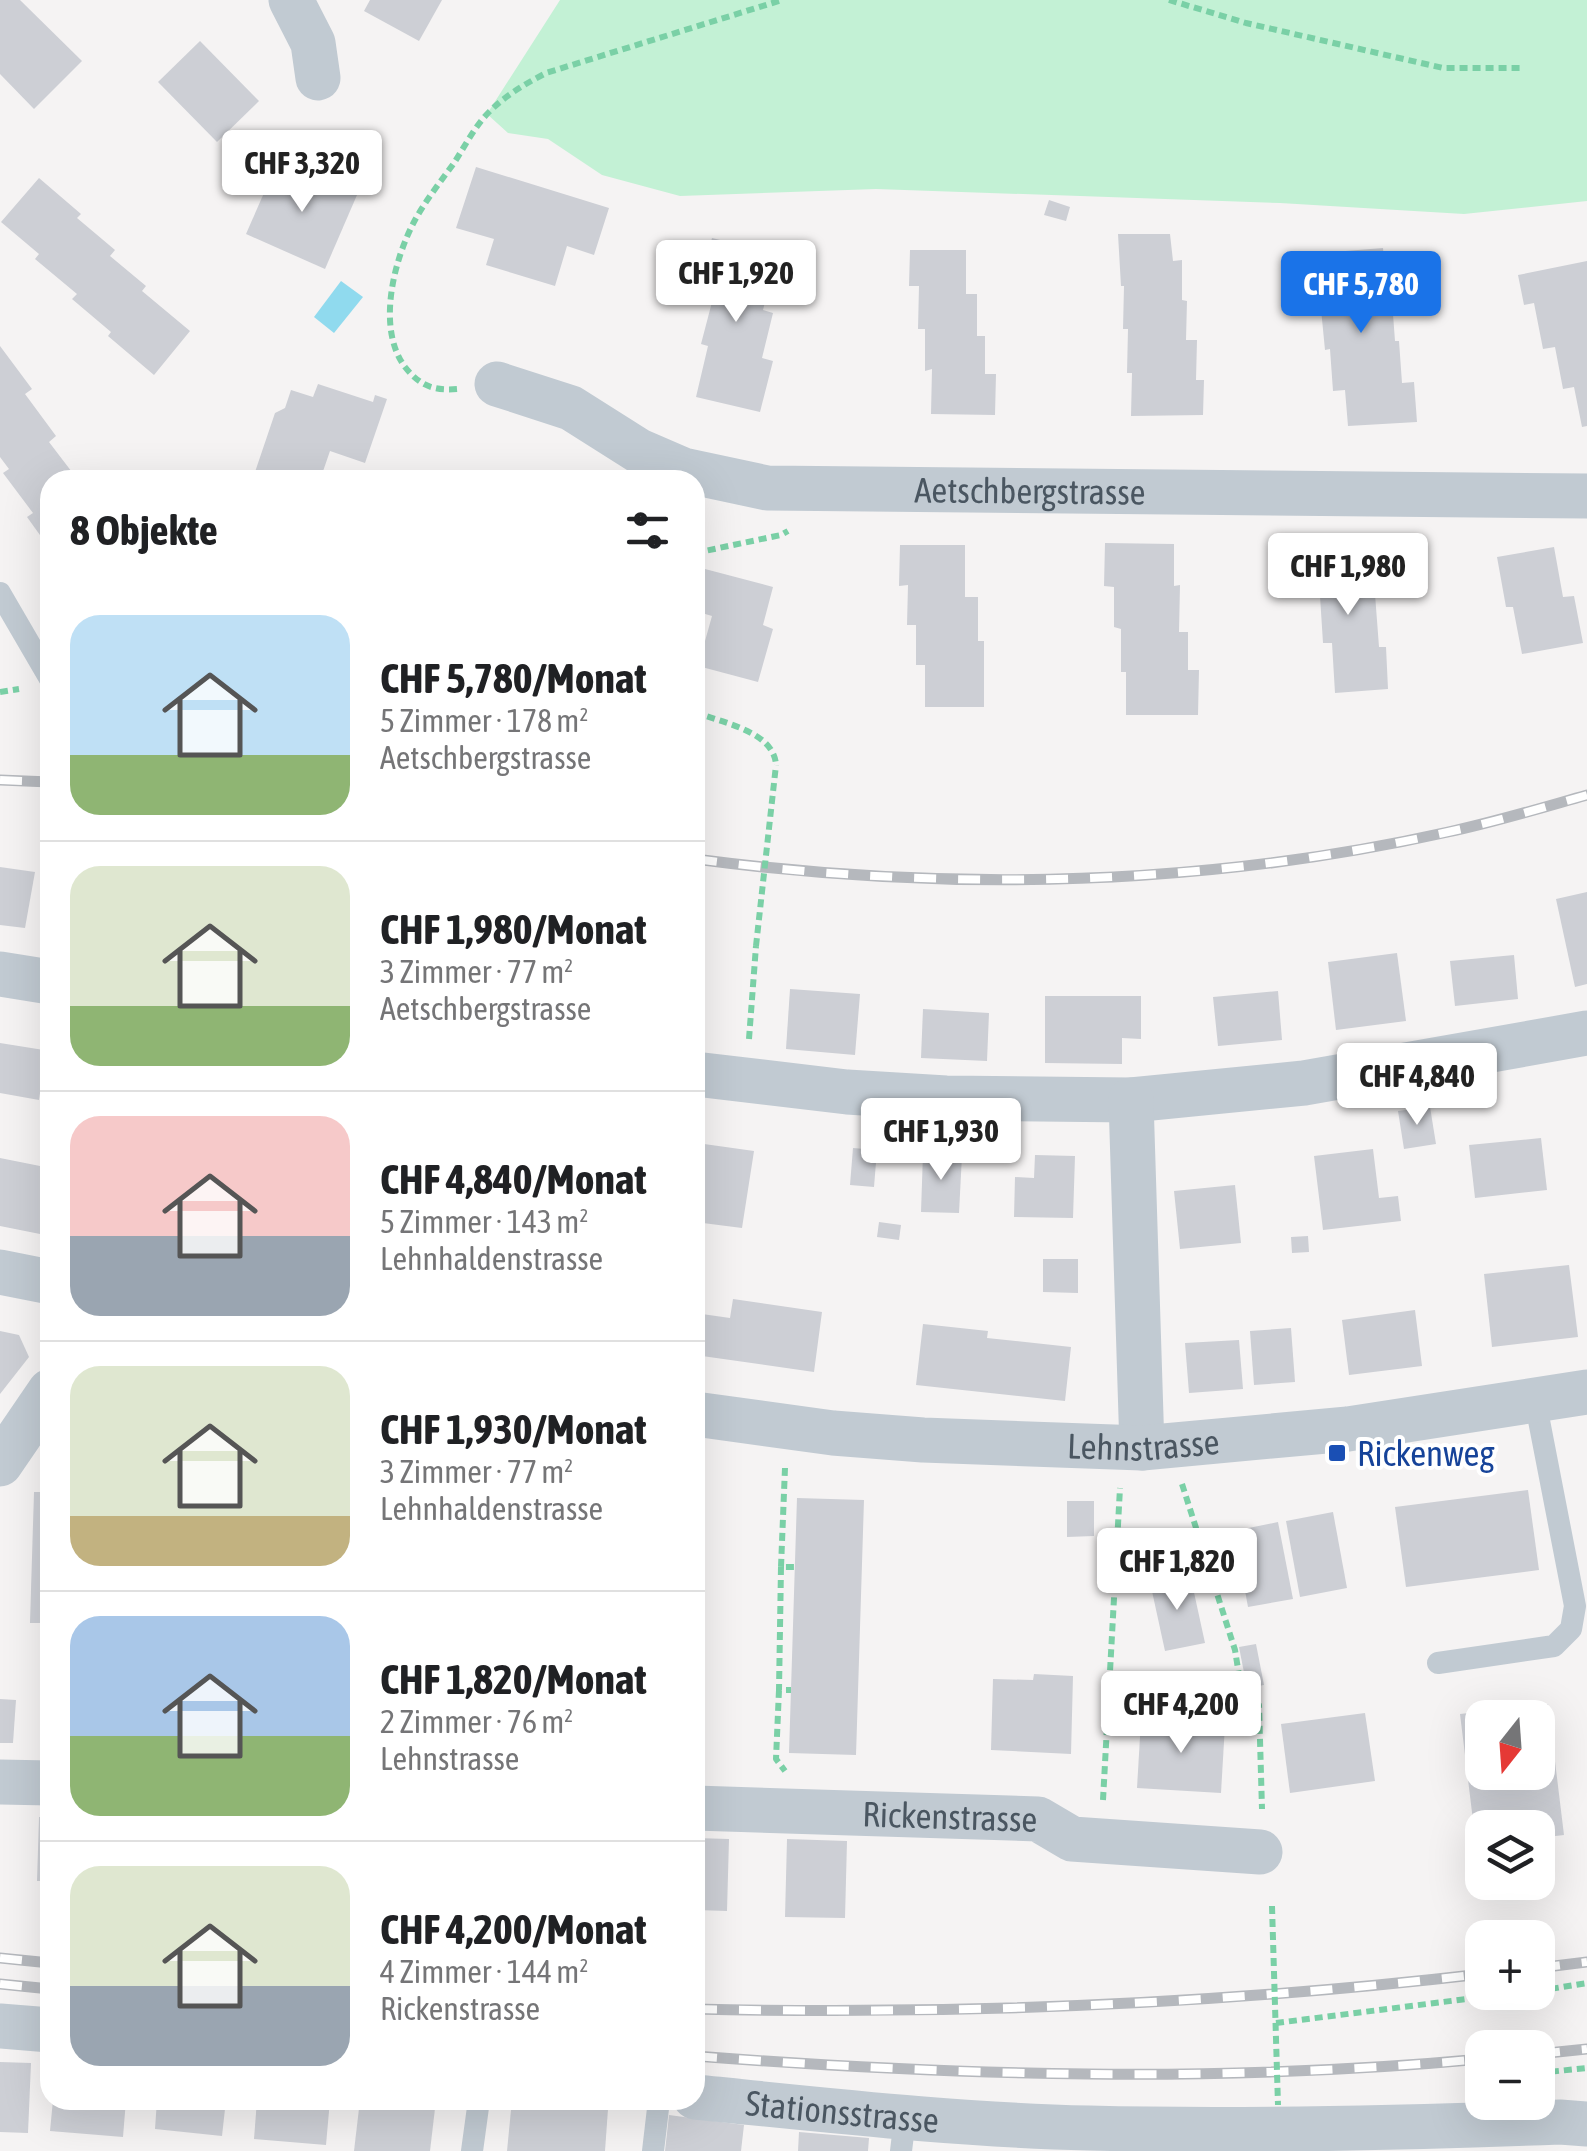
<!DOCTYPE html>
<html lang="de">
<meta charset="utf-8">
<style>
:root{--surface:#fff;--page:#f6f6f6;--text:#202124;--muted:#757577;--line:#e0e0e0;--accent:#1a73e8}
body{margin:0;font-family:"Asap Condensed",sans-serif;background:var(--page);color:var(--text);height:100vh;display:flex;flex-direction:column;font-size:38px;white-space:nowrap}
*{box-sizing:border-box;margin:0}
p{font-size:32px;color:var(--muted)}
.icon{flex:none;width:55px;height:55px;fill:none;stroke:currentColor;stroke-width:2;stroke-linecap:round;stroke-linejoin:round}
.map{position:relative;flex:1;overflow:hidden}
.details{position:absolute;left:40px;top:470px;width:665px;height:1640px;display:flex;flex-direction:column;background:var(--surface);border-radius:30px;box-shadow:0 10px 40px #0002}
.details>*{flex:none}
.needle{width:65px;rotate:197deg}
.buttons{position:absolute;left:1465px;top:1700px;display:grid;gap:20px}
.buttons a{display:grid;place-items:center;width:90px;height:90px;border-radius:20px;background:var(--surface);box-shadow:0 10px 40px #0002;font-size:50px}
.price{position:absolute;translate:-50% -85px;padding:0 22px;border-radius:10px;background:#fff;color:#222;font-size:32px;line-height:65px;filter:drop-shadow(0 2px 5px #0008)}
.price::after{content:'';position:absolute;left:50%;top:60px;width:30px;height:22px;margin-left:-15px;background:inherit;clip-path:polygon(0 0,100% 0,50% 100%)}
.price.on{background:var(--accent);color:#fff}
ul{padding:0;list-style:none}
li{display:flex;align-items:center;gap:30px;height:250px;padding:0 30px}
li+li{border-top:2px solid var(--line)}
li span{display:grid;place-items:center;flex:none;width:280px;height:200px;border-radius:30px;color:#555}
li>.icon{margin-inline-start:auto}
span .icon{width:120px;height:120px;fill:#fffc;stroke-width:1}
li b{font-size:42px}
h2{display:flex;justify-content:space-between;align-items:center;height:120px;padding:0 30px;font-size:42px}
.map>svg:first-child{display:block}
.green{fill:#c3f1d5}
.water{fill:#90daee}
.building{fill:#cdcfd5;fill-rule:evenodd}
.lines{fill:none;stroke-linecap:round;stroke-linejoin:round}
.path{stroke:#7ad0a6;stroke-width:6;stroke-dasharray:8 5;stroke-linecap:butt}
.lane{stroke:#c1cad2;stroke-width:22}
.street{stroke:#c1cad2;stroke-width:45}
.rail-casing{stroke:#b5b8bd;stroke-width:11}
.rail{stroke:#fff;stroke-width:8;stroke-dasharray:22;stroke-linecap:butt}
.path-bridge{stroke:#7ad0a6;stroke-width:6;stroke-dasharray:8 5;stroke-linecap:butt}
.transit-dot{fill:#1a4fb4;stroke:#fff;stroke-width:4}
.labels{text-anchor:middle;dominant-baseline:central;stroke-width:8;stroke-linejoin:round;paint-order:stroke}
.street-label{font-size:35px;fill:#4a5661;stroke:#fff}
.transit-label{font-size:35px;fill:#164399;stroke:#fff;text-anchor:start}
</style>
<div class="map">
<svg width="1587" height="2151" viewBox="0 0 1587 2151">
<rect width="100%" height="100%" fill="#f5f3f3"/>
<polygon class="green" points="560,0 1587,0 1587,201 1464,214 1280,203 876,189 680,196 602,175 548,139 508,133 487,114"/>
<polygon class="water" points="341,281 363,297 334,333 314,317"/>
<g class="building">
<polygon points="0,0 20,0 82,61 34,109 0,74"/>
<polygon points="370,0 442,0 419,41 364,11"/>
<polygon points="200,41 259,101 217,142 158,82"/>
<polygon points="278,161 357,195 325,269 246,234"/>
<polygon points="476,167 609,208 594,255 567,246 555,286 486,265 494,239 456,228"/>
<polygon points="39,178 81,214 77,218 115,250 110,256 146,286 142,291 190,331 154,375 108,336 111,332 72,299 77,294 35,259 39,254 1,222"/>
<polygon points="1049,200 1070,207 1066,221 1044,215"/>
<polygon points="1118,234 1170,234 1173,261 1182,260 1182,300 1187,301 1186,340 1197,340 1196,380 1204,380 1203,415 1131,416 1132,373 1127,373 1128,329 1123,329 1124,286 1121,286"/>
<polygon points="712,238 777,254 763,310 773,313 762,358 773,361 760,412 696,397 708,346 701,344 712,302 697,298"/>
<polygon points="1383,248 1388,301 1392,301 1395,341 1399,341 1402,383 1414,382 1417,422 1348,426 1345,390 1333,391 1330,349 1325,350 1321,309 1312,309 1308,254"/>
<polygon points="910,250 966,250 966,294 977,294 977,336 985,336 985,374 996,374 995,415 931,414 932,369 925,371 925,329 918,329 919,286 909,286"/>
<polygon points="1587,261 1587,426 1582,427 1574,387 1563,389 1555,347 1543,349 1534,303 1524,305 1518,275"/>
<polygon points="0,346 32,389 25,394 56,436 49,442 78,480 50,480 50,549 27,517 33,513 3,473 9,469 0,457"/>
<polygon points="318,384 373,402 375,395 387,399 365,463 330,451 320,480 278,480 255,472 275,413 285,408 291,390 313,397"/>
<polygon points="473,470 501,479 501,480 469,480"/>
<polygon points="1105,543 1174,544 1174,586 1180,585 1179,632 1188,632 1188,670 1199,670 1198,715 1126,715 1126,672 1121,672 1121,629 1114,627 1114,587 1104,586"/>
<polygon points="1363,544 1365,594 1375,594 1379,647 1386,647 1388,689 1335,693 1332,643 1323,643 1320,596 1310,596 1307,548"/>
<polygon points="900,545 965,545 965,597 978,597 978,641 984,641 984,707 925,707 925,665 916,665 916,625 907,625 908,585 899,586"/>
<polygon points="1554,547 1563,597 1574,596 1583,643 1522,654 1513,607 1506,607 1497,557"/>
<polygon points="705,569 773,587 763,625 773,629 758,682 698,666 712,616 695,611"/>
<polygon points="0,867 35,872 25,928 0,925"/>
<polygon points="1587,892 1587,984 1575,987 1556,899"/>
<polygon points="1397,953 1406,1021 1336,1030 1328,962"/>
<polygon points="1514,955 1518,999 1455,1006 1450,961"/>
<polygon points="790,989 860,994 855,1055 786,1049"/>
<polygon points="1278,991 1282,1040 1218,1046 1213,997"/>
<polygon points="1045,996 1141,996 1141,1039 1122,1038 1122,1064 1045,1063"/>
<polygon points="923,1009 989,1013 987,1061 921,1058"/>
<polygon points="0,1043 50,1051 50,1084 49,1087 41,1086 39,1100 0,1093"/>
<polygon points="1430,1107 1436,1144 1404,1149 1398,1111"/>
<polygon points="1541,1138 1547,1190 1475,1198 1469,1145"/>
<polygon points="697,1143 754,1151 742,1228 695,1222"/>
<polygon points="853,1148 877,1150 874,1187 850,1185"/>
<polygon points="1373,1149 1379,1198 1398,1196 1401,1221 1323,1230 1314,1156"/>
<polygon points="923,1153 962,1155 959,1213 921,1212"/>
<polygon points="1035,1155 1075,1156 1073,1218 1014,1217 1015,1177 1034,1178"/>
<polygon points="0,1158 50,1168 50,1236 0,1226"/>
<polygon points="1235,1185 1241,1243 1180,1249 1174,1191"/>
<polygon points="879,1222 901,1225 899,1240 877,1237"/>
<polygon points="1308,1236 1309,1252 1292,1253 1291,1237"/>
<polygon points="1043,1259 1078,1259 1078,1293 1043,1292"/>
<polygon points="1569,1265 1578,1337 1492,1347 1484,1274"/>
<polygon points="733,1299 822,1312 814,1372 695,1355 695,1313 730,1318"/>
<polygon points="1415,1310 1422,1366 1349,1375 1342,1320"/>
<polygon points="923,1324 988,1331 987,1338 1071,1347 1065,1401 916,1385"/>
<polygon points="1291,1328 1295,1382 1254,1385 1250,1331"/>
<polygon points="0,1331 19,1335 29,1357 0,1394"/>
<polygon points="1239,1340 1243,1389 1189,1393 1185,1343"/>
<polygon points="1528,1490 1539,1570 1406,1587 1395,1507"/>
<polygon points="34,1492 50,1492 50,1623 30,1623"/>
<polygon points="797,1498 864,1500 856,1755 789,1753"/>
<polygon points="1067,1501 1094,1501 1094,1536 1067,1537"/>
<polygon points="1333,1512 1347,1588 1300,1597 1286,1521"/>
<polygon points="1278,1522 1293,1599 1248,1607 1234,1531"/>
<polygon points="1190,1574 1205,1643 1165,1651 1150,1582"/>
<polygon points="1256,1644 1264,1685 1247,1688 1239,1647"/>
<polygon points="1034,1674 1073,1676 1071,1754 991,1750 993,1679 1033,1680"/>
<polygon points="0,1699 16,1700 13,1743 0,1743"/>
<polygon points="44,1700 50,1700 50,1743 43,1743"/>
<path d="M 1548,1704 L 1564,1835 L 1538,1838 L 1538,1828 L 1482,1828 L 1482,1845 L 1476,1845 L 1460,1714 ZM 1482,1718 L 1538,1718 L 1538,1772 L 1482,1772 Z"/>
<polygon points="1365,1713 1375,1781 1290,1793 1281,1724"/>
<polygon points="1141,1720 1225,1725 1221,1793 1137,1788"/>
<polygon points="39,1817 50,1817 50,1881 37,1881"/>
<polygon points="695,1838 729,1839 727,1911 695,1910"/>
<polygon points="787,1839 847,1841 845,1918 785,1917"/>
<polygon points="0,2062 31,2063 28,2133 0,2132"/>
<polygon points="53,2100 126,2100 123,2137 50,2131"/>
<polygon points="157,2100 226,2100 222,2136 155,2129"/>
<polygon points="257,2100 330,2100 326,2145 254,2139"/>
<polygon points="360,2100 436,2100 430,2151 354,2151"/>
<polygon points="512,2100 608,2109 605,2151 507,2151"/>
<polygon points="669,2115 744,2125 741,2151 665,2151"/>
<polygon points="799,2132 869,2138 868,2151 798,2151"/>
</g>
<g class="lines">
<g class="path">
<polyline points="1169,0 1246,23 1443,68 1524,68"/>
<path d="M 457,389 C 434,391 420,386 405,367 C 376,328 394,259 415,220 C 426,200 441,181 454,163 C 465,146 475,126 489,112 C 506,95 525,84 546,73 L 782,0"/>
<polyline points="695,553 781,535 788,531"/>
<polyline points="0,692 19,689"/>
<path d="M 695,712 C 722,723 774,731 776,765"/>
<polyline points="749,1039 756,946"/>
<polyline points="45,1051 49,1023"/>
<polyline points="785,1468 781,1567 795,1567"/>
<polyline points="1182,1484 1235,1650 1242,1694 1259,1705 1262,1809"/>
<polyline points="781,1567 779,1690 791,1690"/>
<polyline points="779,1690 776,1759 785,1771"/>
<polyline points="1103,1800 1120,1488"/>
<polyline points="1538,1991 1587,1983"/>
<polyline points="1276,2023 1522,1992"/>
<polyline points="1538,2073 1587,2068"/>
</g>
<g class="lane">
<polyline points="0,593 50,679"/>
<polyline points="1438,1663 1554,1646 1571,1629 1575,1606 1535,1400"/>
<polyline points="472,2151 479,2100"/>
<polyline points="653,2151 659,2100"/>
<polyline points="901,2151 905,2118"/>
</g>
<g class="street">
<polyline points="291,0 313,43 318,78"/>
<path id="s1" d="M 497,384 L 571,408 L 639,451 L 683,470 L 767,488 L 1587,496"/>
<polyline points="0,974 50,982"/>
<polyline points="695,1074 847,1092 946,1098 1131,1100 1304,1083 1587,1033"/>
<polyline points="1131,1100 1142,1448"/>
<polyline points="0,1272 50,1282"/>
<path id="s2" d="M 695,1414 L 833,1433 L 923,1440 L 1142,1448 L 1348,1429 L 1587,1392"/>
<polyline points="0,1464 50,1391"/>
<polyline points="0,1782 50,1783"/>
<path id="s3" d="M 695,1808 L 1038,1819 L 1072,1839 L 1260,1852"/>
<polyline points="0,2026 50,2030"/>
<path id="s4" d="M 695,2097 C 826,2110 957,2125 1089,2128 C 1247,2132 1403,2128 1560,2122 L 1587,2124"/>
</g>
<g class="rail-casing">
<g id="rail">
<polyline points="0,780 50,782"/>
<path d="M 695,859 C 946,892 1201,887 1448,832 C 1495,822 1541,808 1587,795"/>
<polyline points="0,1958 50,1963"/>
<polyline points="1538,1968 1587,1962"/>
<polyline points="0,1984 50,1989"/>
<path d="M 695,2009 C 957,2015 1222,2004 1482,1974"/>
<polyline points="1538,2054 1587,2049"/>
<path d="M 695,2056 C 957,2076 1220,2083 1482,2059"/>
</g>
</g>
<use href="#rail" class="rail"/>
<g class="path-bridge">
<polyline points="756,946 776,765"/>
<polyline points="1272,1906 1278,2105"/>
</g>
</g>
<rect class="transit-dot" x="1327" y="1443" width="20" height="20" rx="5"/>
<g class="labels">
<g class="street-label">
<text stroke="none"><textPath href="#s1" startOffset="555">Aetschbergstrasse</textPath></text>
<text stroke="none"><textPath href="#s2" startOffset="450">Lehnstrasse</textPath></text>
<text stroke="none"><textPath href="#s3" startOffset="255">Rickenstrasse</textPath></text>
<text stroke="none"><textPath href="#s4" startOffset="148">Stationsstrasse</textPath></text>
</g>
<g class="transit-label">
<text x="1357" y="1453">Rickenweg</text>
</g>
</g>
</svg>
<div class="buttons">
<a><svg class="needle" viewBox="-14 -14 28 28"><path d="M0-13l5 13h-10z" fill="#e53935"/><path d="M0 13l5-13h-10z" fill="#757577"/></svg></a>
<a><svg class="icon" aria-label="layers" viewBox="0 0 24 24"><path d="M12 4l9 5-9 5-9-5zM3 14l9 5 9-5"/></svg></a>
<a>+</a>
<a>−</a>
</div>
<b class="price" style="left:302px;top:215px">CHF 3,320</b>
<b class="price" style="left:736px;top:325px">CHF 1,920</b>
<b class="price on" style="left:1361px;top:336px">CHF 5,780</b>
<b class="price" style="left:1348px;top:618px">CHF 1,980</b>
<b class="price" style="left:1417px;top:1128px">CHF 4,840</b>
<b class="price" style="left:941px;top:1183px">CHF 1,930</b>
<b class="price" style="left:1177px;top:1613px">CHF 1,820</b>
<b class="price" style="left:1181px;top:1756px">CHF 4,200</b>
<section class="details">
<h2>8 Objekte<svg class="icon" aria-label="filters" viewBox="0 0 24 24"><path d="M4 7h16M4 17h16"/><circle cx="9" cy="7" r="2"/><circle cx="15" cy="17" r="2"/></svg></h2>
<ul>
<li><span style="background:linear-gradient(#bfe0f5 70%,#8fb573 0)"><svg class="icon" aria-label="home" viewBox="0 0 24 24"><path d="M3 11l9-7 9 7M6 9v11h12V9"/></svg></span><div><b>CHF 5,780/Monat</b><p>5 Zimmer · 178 m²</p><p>Aetschbergstrasse</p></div></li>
<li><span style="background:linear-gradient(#dfe7d0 70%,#8fb573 0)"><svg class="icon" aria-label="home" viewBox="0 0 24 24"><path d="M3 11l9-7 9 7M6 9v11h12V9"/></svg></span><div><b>CHF 1,980/Monat</b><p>3 Zimmer · 77 m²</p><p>Aetschbergstrasse</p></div></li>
<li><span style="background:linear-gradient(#f6c9c9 60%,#9aa5b1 0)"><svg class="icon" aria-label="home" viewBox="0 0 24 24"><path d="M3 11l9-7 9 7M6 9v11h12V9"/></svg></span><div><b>CHF 4,840/Monat</b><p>5 Zimmer · 143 m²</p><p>Lehnhaldenstrasse</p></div></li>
<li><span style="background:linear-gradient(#dfe7d0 75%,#c2b280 0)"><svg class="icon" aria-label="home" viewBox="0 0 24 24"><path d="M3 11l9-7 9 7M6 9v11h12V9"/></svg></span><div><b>CHF 1,930/Monat</b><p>3 Zimmer · 77 m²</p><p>Lehnhaldenstrasse</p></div></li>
<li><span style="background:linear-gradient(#a9c7e8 60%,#8fb573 0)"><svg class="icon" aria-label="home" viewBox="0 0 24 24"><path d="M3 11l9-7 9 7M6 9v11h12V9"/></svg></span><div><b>CHF 1,820/Monat</b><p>2 Zimmer · 76 m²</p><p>Lehnstrasse</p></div></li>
<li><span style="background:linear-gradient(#dfe7d0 60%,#9aa5b1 0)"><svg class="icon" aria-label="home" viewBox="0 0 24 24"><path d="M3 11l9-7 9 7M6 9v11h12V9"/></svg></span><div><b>CHF 4,200/Monat</b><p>4 Zimmer · 144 m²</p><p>Rickenstrasse</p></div></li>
</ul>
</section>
</div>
